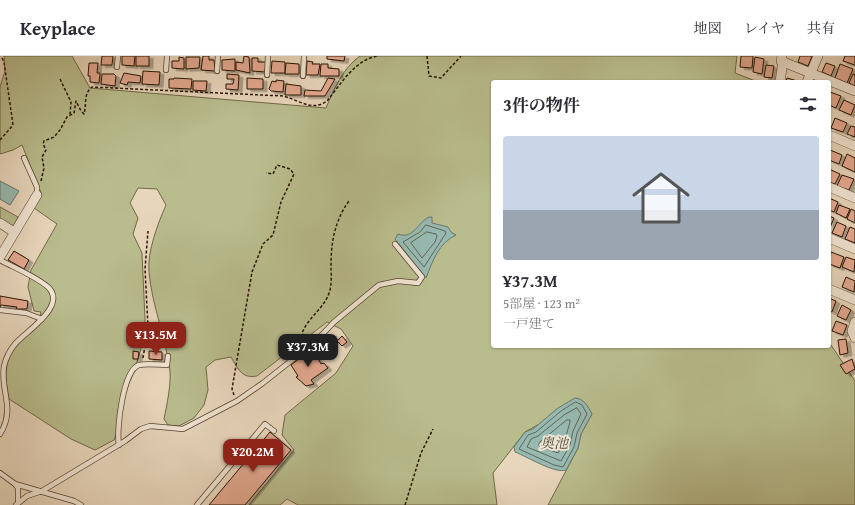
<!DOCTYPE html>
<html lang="ja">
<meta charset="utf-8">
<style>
:root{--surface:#fff;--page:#f2f2f3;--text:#2b2b33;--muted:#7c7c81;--line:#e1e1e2;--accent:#8f2418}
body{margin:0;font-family:"Gentium Book Plus","Noto Serif JP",serif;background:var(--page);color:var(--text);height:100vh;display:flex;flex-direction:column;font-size:15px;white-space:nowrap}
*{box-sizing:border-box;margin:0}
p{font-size:13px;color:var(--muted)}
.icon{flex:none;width:22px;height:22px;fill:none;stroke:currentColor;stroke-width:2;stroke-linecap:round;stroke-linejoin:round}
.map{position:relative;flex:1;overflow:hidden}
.drawer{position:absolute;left:491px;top:24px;width:340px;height:268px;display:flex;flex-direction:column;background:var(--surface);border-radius:4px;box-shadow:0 1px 3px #0004}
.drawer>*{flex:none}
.price{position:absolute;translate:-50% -34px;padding:0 9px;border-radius:8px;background:var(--accent);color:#fff;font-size:13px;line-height:26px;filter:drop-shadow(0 1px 2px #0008)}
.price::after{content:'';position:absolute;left:50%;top:24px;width:12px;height:9px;margin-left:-6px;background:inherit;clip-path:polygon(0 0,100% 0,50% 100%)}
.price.selected{background:#222;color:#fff}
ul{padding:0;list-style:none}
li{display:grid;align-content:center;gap:8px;height:212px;padding:0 12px}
li span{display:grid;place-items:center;height:124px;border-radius:4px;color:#555}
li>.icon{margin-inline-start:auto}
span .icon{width:72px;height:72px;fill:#fffc;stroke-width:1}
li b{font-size:17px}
h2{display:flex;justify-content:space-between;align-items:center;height:48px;padding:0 12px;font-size:17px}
header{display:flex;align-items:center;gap:24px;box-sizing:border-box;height:56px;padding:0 20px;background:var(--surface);border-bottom:1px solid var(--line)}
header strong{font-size:19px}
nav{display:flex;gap:22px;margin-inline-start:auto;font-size:14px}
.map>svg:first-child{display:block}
.green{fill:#b9bd8e;stroke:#706847}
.water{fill:#97b9b1;stroke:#6a776a}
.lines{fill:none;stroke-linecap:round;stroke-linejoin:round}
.shore{stroke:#5e6658;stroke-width:1}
.building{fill:#e4a990;stroke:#261300;filter:url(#shadow)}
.service-casing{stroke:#56442f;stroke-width:6}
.minor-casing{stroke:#56442f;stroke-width:10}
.path{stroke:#261300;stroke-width:1.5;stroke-dasharray:3 2;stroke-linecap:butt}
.service{stroke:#f0e4d3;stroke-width:4.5}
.minor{stroke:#f0e4d3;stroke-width:9}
.labels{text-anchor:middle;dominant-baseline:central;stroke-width:4;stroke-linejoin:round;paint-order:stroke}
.water-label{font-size:14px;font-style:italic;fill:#4e4d3e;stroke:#f0e4d3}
</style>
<header>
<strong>Keyplace</strong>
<nav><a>地図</a><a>レイヤ</a><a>共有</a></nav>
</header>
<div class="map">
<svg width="855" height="449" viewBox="0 0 855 449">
<defs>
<filter id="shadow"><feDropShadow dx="4" dy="2.5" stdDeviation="0" flood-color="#0004"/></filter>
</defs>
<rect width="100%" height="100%" fill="#e8d6bc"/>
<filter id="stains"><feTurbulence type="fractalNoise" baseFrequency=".005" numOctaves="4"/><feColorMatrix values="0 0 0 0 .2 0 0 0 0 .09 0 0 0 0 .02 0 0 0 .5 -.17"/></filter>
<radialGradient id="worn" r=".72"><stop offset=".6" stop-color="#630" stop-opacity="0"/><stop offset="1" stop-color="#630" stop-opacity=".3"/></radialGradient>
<g class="green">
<path d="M 4,0 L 72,0 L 90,32 L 326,52 C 334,33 343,12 360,0 L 737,0 L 735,17 L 758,26 L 493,26 L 493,290 L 829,290 L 829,286 L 855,325 L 855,449 L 548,449 L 578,392 L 581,378 L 592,358 L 557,353 L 543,366 L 525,376 L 493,417 L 497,449 L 298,449 L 287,443 L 280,449 L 249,449 L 294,394 L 282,379 L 285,359 L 336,317 L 353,290 L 341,273 L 327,266 L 257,320 C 242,323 238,313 231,301 L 215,304 L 206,311 L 208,334 L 204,349 L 194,362 L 179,370 L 168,369 L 164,363 C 167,348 171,330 170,315 C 166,282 152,250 149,216 C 147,196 158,167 166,149 L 157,133 L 138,132 L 130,147 L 138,162 L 133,178 L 142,197 L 145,263 L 144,282 L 137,306 L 131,313 L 124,330 L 118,356 L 117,376 L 114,384 L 95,394 L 71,383 L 9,343 C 5,324 3,303 18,288 C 31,275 37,275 41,256 L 34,255 L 28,231 L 31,214 L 57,168 L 34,152 L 42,139 L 22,89 L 13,94 L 0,98 L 0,31 L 5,15 Z"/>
<polygon points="0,151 18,161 14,169 11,170 0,163"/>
</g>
<g class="water">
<polygon points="0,125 19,135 10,149 0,143"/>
<path d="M 429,161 L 432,161 L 432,167 L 448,171 L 451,176 L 456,179 C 439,187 433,204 426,222 L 395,183 L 398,178 C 413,184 418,166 429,161 Z"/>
<path d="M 575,342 C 584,343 588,350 592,358 L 581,378 L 578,392 L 566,414 C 555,418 528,401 515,396 L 514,391 L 525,376 L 533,373 L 558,352 Z"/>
</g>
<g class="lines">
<g class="shore">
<polygon points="426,169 445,175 446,177 424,211 403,186 420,176"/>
<polygon points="427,176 436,178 437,180 435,186 422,202 411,187"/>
<polygon points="576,346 582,349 587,358 577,377 574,391 563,411 554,409 519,393 528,379 536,376 561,355"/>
<polygon points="577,352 581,358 573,375 570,389 561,405 527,391 531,383 538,380 564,359"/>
<polygon points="567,364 570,364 570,366 564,387 558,397 539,390 539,387"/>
</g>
</g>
<g class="building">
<polygon points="102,0 113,0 112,9 101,9"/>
<polygon points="122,0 135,0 134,10 122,9"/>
<rect x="136" y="0" width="13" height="10"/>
<polygon points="203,0 209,0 209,4 214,4 215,15 201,14"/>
<polygon points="244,0 249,1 250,17 236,14 236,6 243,7"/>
<polygon points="327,0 345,0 344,5 327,3"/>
<polygon points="741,0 753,0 752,12 740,11"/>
<polygon points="800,0 812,0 808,10 798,6"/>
<polygon points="845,0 855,0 855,9 843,5"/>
<polygon points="179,1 184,2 184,13 172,12 172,5 179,5"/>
<polygon points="186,1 200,1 199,12 186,13"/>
<polygon points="755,1 764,3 762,18 753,16"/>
<polygon points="252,2 258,2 258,6 266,6 265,16 252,15"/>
<polygon points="235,3 235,15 222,14 222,4"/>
<polygon points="272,5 285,6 285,17 271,17"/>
<polygon points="307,5 313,6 312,8 320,8 318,19 306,19"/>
<polygon points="89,7 98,7 97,17 100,17 99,27 90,26 90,20 88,20"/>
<polygon points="286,7 299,8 299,18 285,18"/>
<polygon points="826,7 835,10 831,20 822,16"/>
<polygon points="321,8 328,8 328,12 339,13 339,20 320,20"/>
<polygon points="840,8 853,13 847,27 835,22"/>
<polygon points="766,9 774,10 772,22 764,21"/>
<polygon points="143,15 160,16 159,29 142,28"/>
<polygon points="124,17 141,20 140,27 128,26 127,29 120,27"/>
<polygon points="102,18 114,18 116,20 115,30 101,28"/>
<polygon points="227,18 239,19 238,34 226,33 226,28 233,28 234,23 227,23"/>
<polygon points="853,18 855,19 855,30 849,27"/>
<polygon points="174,22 192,23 191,33 169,32 169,23 174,23"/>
<polygon points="247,22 263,23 263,33 247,33"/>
<polygon points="328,22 335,23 325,40 304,40 305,34 321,35"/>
<polygon points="787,22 801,26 786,26"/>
<polygon points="276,24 284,25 283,36 271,35 269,33 272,25 276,26"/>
<polygon points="193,25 207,25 206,35 193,34"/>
<polygon points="286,28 301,30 301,39 285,39"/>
<polygon points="830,36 841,40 836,52 829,49"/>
<polygon points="844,44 855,49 851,59 839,54"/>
<polygon points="835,62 847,67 843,76 831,72"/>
<polygon points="851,70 855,71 855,81 847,78"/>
<polygon points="830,94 842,99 839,108 829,104"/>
<polygon points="847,98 855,102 855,116 842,110"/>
<polygon points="829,113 840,118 835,128 829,126"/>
<polygon points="842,119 854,123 849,134 837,130"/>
<polygon points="829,142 838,146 834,156 829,154"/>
<polygon points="839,149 850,153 846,162 836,157"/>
<polygon points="851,153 855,155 855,167 847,163"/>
<polygon points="829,160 834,162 829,174"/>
<polygon points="837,166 846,170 842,181 832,177"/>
<polygon points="850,171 855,173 855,187 845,183"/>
<polygon points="14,195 29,204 24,213 8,204"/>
<polygon points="831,196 844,201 840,212 829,208"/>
<polygon points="846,201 855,204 854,216 842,211"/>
<polygon points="846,221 855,225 854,236 842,231"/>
<polygon points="0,240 28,245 27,253 16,253 17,251 1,249 0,251"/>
<polygon points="829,242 836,245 832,256 829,255"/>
<polygon points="842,249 851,254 846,264 837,260"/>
<polygon points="836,265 847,269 843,279 832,275"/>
<polygon points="342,280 347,286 342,290 337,285"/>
<polygon points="846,283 848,297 840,299 838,284"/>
<polygon points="311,294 313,298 315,297 321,308 324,307 328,312 311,324 314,328 306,330 296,321 298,320 291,309"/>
<polygon points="133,295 139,296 138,303 133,303"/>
<polygon points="149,295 162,296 162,304 149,303"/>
<polygon points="852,303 855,313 846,318 840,309"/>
<polygon points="270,376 291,394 245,449 209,449"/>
</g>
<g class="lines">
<g class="service-casing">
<g id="service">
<polyline points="117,11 118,0"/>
<polyline points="166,14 167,0"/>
<polyline points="217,15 218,0"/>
<polyline points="267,19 268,0"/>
<polyline points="303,20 304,0"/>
<polyline points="24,102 37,131 37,139"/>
<path d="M 0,204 C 15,212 35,220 48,231 C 68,250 25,276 15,288 C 10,294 6,302 4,310 C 0,335 16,353 0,378"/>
<polyline points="0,254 26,257 42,263"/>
<path d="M 119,389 C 116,374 123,314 139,309 C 147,307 159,309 167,309 L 168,300"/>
<polyline points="0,417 15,428 74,445 81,449"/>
<polyline points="15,428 18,432 18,446"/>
<polyline points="16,449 27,440 42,435 125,385 141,373 150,370 183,373 237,345 263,327 316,285 334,266 379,229 398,225 418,227 422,221 395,188"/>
<polyline points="197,449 265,368 274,375"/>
</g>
</g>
<g class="minor-casing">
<g id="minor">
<polyline points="782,0 781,5 855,35"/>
<polyline points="780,26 783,5"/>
<polyline points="807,26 818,0"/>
<polyline points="829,79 855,90"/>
<polyline points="829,131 855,142"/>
<polyline points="0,167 14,176"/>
<polyline points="829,182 855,193"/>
<polyline points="0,201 37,139"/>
<polyline points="829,233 855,244"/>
<polyline points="855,266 852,275 855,282"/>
</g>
</g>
<g class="path">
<polyline points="427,0 429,20 441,22 461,0"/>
<polyline points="60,23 71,46 70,59"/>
<polyline points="0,84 13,69 4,6 1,0"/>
<path d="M 41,125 L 44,112 L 42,101 L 46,94 L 43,88 L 44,85 L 54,81 L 60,74 L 67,61 L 74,57 L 76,45 L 81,55 L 84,58 C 87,48 83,38 92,31 L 283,40 C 299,44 312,56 327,45 C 341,28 356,2 379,0"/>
<path d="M 306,285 L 302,277 C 309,260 326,251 330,234 C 332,226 331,217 331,209 C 331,186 335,164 349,145"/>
<polyline points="143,302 148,271 145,213 148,175"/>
<polyline points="234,339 232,333 252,216 263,188 273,179 281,146 294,118 290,113 277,109 273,118 266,117"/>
<polyline points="405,449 421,397 433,373"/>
</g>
<use href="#service" class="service"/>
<use href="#minor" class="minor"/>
</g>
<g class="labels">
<g class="water-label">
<text x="554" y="387">奥池</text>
</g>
</g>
<rect width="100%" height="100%" filter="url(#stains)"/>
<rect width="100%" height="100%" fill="url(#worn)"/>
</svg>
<b class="price" style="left:156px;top:300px">¥13.5M</b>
<b class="price selected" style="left:308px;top:312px">¥37.3M</b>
<b class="price" style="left:253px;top:417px">¥20.2M</b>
<section class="drawer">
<h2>3件の物件<svg class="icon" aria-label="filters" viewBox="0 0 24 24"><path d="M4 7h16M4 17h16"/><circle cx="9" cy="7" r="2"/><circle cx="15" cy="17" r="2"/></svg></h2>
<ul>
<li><span style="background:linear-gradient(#c9d6e8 60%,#9aa5b1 0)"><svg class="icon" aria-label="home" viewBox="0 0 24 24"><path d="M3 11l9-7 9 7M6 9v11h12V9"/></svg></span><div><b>¥37.3M</b><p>5部屋 · 123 m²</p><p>一戸建て</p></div></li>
</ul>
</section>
</div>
